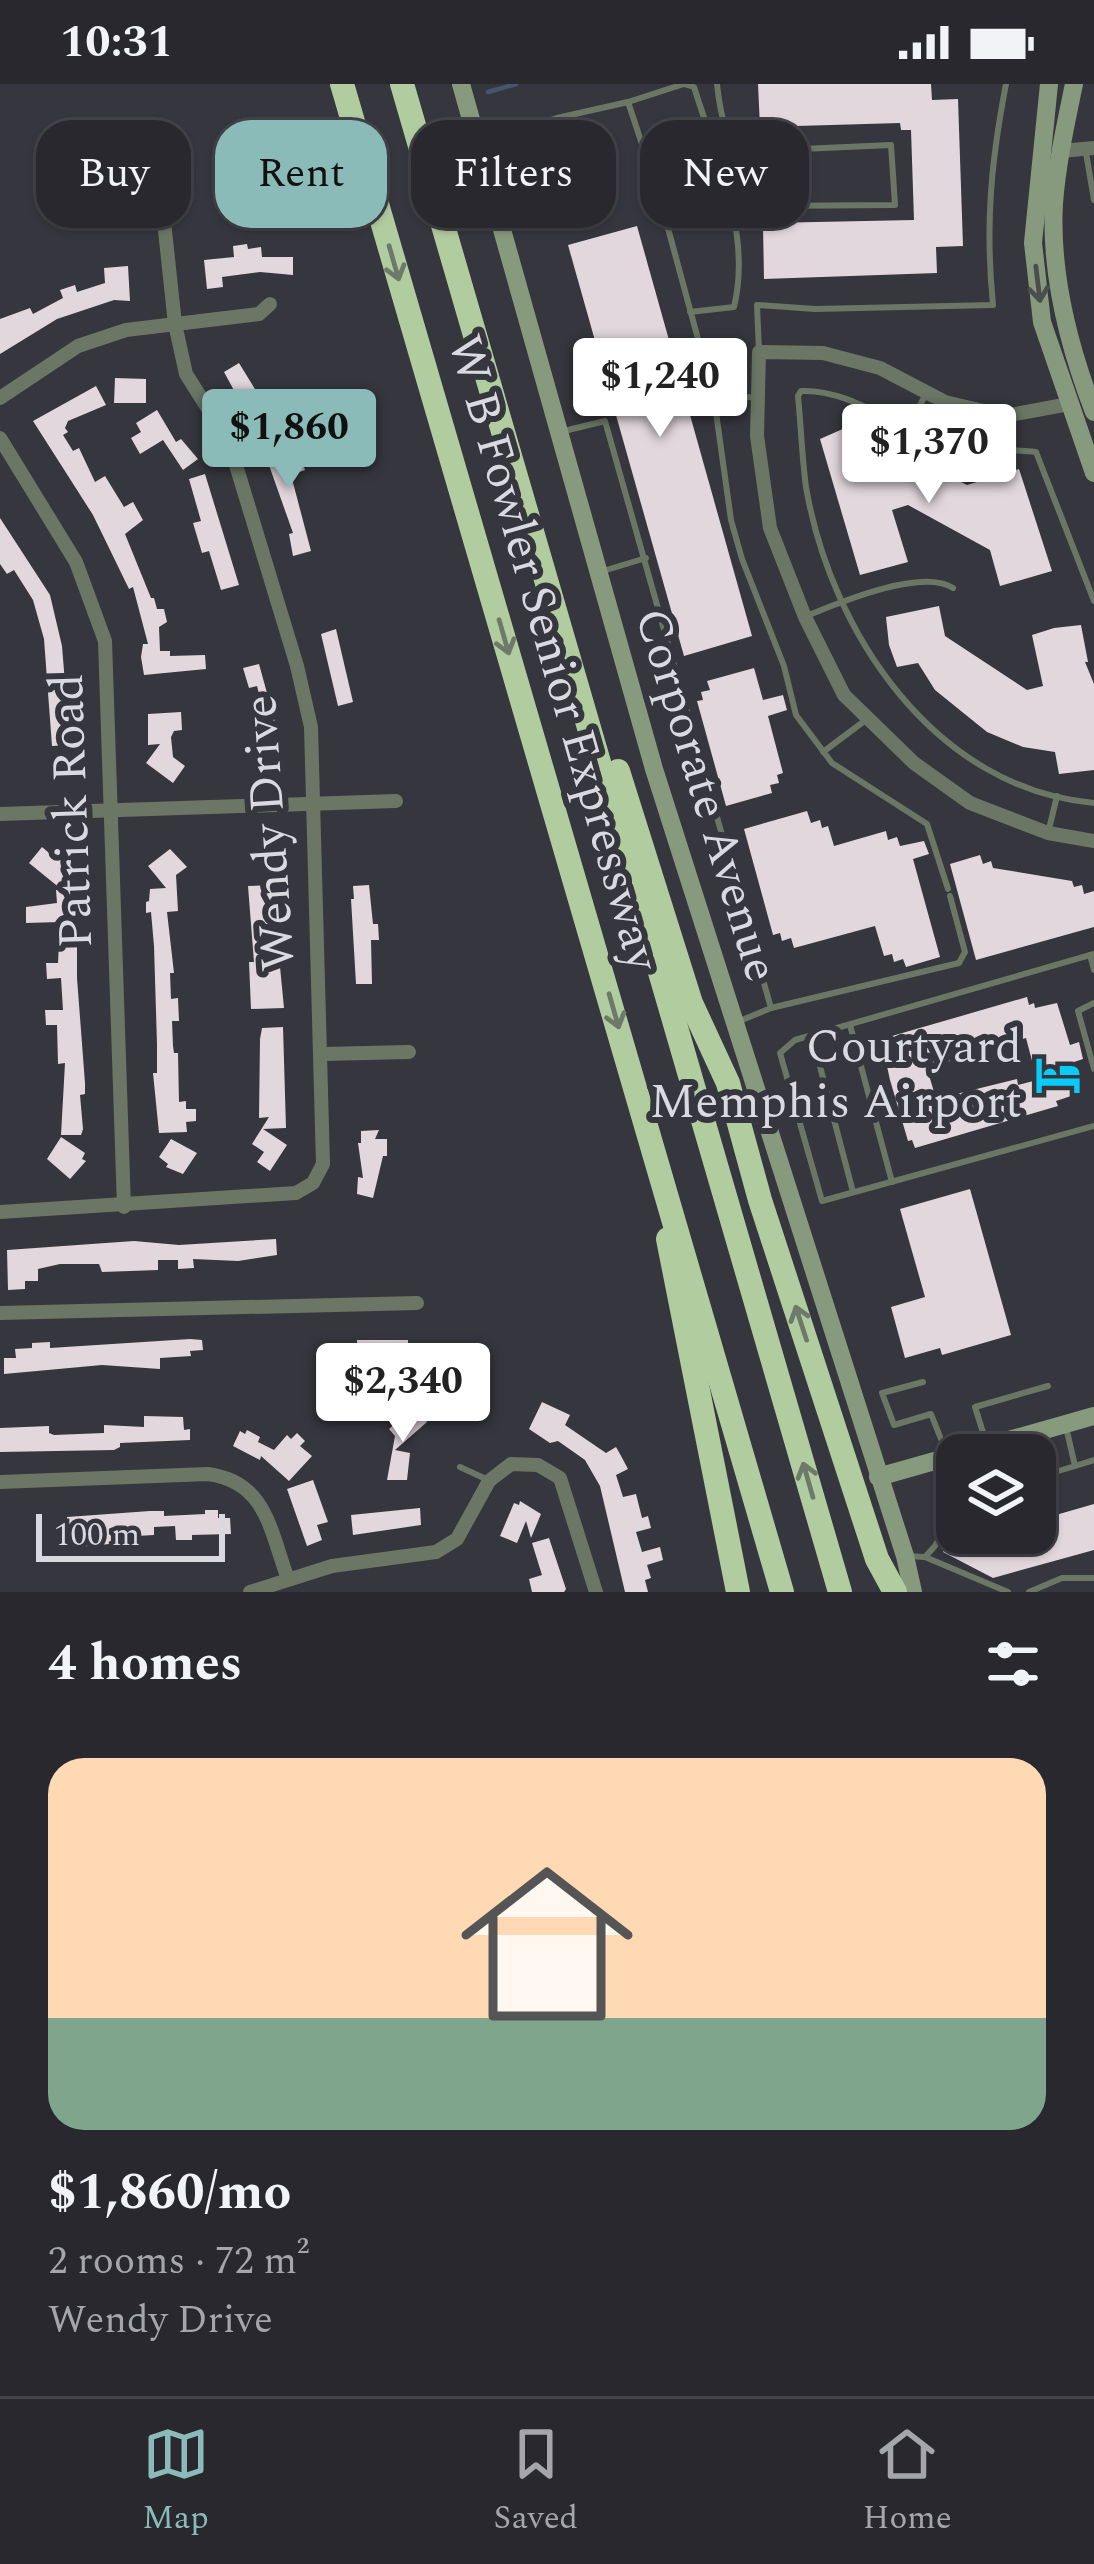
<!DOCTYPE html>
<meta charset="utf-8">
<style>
:root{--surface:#28282e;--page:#34343a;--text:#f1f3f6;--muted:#a5a6aa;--line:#44444a;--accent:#8bbbb9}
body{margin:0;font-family:Spectral,serif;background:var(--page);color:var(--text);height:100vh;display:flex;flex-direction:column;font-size:45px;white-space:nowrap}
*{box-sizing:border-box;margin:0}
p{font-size:39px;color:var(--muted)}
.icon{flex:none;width:66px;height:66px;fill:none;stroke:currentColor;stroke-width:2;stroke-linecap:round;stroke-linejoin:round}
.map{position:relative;height:1508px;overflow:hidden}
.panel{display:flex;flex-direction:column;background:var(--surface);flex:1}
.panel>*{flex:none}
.guide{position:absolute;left:36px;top:36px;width:1023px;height:108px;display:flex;gap:24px}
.buttons{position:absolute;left:936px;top:1350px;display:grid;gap:24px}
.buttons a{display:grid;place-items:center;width:120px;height:120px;border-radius:24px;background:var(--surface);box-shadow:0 3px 9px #0004,0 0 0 3px var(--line);font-size:60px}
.scale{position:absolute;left:36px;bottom:30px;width:189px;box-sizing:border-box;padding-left:12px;border:6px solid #d9d9df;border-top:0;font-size:33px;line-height:42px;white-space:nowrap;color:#d9d9df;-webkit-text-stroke:9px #36363e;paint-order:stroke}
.price{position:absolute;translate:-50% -102px;padding:0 27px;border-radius:12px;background:#fff;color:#222;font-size:39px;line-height:78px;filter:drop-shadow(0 3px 6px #0008)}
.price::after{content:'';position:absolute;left:50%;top:72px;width:36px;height:27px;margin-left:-18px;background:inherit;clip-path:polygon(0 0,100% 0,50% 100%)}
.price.current{background:var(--accent);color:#111}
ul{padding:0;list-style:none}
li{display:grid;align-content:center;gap:24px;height:636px;padding:0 48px}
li+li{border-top:3px solid var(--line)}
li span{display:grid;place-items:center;height:372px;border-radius:36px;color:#555}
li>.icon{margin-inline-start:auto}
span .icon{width:216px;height:216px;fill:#fffc;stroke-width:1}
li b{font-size:51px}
h2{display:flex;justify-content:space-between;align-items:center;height:144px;padding:0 48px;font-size:51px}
.pill{padding:0 42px;border-radius:36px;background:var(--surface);box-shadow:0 3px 9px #0004,0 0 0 3px var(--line);font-size:42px;line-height:108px}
.pill.current{background:var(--accent);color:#111}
.status{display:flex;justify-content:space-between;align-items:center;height:84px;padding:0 60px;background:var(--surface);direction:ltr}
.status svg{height:33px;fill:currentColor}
.menu{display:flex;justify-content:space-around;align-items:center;height:168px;border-top:3px solid var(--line);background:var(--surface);font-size:33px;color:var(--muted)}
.menu a{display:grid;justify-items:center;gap:6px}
.menu .current{color:var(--accent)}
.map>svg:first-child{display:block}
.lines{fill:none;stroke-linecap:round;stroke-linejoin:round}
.stream{stroke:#48556e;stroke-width:4.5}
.building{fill:#e2d7dd;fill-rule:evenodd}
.lane{stroke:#6b7764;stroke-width:6}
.street{stroke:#6b7764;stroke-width:14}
.secondary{stroke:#879a7d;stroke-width:18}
.highway{stroke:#b1cda0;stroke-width:24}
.oneway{stroke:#6d7a6a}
.oneway2{stroke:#4a4f4e}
.labels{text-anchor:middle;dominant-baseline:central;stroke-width:12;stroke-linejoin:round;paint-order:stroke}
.street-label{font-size:48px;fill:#d9d9df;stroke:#36363e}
.poi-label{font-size:48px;fill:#d9d9df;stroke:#36363e;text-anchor:end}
</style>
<div class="status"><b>10:31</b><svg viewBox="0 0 49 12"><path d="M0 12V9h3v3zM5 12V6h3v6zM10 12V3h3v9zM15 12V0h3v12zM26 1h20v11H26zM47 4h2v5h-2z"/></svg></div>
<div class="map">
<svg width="1094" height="1508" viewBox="0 0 1094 1508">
<rect width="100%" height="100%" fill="#36363e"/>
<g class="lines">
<polyline class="stream" points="488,8 516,0"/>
</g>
<g class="building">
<polygon points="758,0 931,0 932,16 958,15 963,162 936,163 937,189 764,195 763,141 768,139 914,136 911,46 901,46 900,39 760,43"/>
<polygon points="637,142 752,552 684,572 568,161"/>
<polygon points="247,160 248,165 261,163 262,173 293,173 293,191 260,188 222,193 223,203 207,205 204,176 234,173 233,162"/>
<polygon points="128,182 130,217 114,216 57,235 0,270 0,235 30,224 33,230 63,214 60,206 75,201 77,208 105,199 104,184"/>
<polygon points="239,279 263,318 276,309 283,319 273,326 280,340 260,354 224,288"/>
<polygon points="115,294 146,295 146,319 114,319"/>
<polygon points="96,302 106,321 68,337 65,344 68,348 63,351 73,367 79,364 95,398 105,392 124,423 133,418 143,436 125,450 151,514 154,514 157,525 164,525 167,538 159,543 160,567 170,567 170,572 205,571 206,585 144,591 141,573 143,560 148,560 133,503 129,505 93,431 33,337"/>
<polygon points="157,326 176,358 181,355 198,375 183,386 163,356 140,370 131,354 141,348 136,339"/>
<polygon points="869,340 876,362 906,370 967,401 1019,385 1052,487 1000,502 990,466 908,421 892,426 908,478 860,491 820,355 845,344"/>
<polygon points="295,356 305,386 291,391 311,467 293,472 289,450 293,449 264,367"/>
<polygon points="205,390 239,501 221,506 209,467 202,469 193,439 201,437 189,395"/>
<polygon points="0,434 50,511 62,562 70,661 52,662 44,555 33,516 14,486 7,490 0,480"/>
<polygon points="939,522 945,552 1027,606 1043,602 1032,551 1054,544 1081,541 1088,578 1085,578 1094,600 1094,686 1059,690 1055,668 1023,663 987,648 935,606 918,579 897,583 889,561 886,533"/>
<polygon points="336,545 353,618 338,622 321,550"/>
<polygon points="259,580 278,649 262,652 255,623 262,621 257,602 249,604 243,584"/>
<polygon points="754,584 763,616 783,611 787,626 768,632 783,689 777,691 779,699 770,701 772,709 726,722 697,617 703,616 701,608 710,606 707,597"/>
<polygon points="181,628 182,646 174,647 171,653 173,673 185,682 173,699 146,679 160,660 148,661 148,630"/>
<polygon points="807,727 811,739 820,736 822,744 828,742 834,762 886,747 888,756 897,753 900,762 924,757 929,770 913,775 940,873 906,883 903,875 894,878 892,870 884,872 875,842 794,864 791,854 782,857 780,849 773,851 744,745"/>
<polygon points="42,763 55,774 59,769 76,786 61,805 29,779"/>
<polygon points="170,765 187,783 176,791 178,827 167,828 174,889 170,889 171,915 178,914 179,937 172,937 173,962 174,969 178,969 179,1018 186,1017 186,1025 196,1025 196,1037 186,1038 187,1048 159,1049 153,989 157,989 157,960 154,862 151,828 146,829 146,818 149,817 150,805 166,804 148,782"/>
<polygon points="980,771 983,780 991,777 993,784 1072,797 1074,803 1082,801 1084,810 1094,807 1094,843 976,876 950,780"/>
<polygon points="278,801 285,808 278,811 283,862 278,862 284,924 251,925 249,878 254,878 248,802"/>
<polygon points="369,801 373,840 378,840 379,856 371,856 372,900 356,900 351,815 354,815 353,802"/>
<polygon points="76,805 80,825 77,826 77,894 85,999 85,1010 80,1011 83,1045 81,1051 61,1051 65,979 58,980 57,941 46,941 45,926 63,926 61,894 47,895 46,879 58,879 60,838 26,839 26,823 57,819 56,806"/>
<path d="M 1027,913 L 1029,921 L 1034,919 L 1035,924 L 1057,919 L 1070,961 L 1079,958 L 1083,975 L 1074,978 L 1080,997 L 1073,999 L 1074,1011 L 1056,1017 L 1058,1022 L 915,1064 L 912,1056 L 908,1057 L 890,996 L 883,964 L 887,964 L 885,954 ZM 1026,954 L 1037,996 L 1018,1001 L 1017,995 L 936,1015 L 927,984 Z"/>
<polygon points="283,943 286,1044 263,1045 287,1061 270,1087 257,1078 264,1068 252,1060 269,1033 259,1034 260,955 262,944"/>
<polygon points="379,1046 375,1055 387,1055 387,1072 383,1072 373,1114 357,1110 358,1093 363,1094 358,1059 361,1059 361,1047"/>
<polygon points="61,1053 85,1069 82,1075 86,1077 70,1095 47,1075"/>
<polygon points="171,1055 197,1069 183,1090 166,1083 168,1080 159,1073"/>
<polygon points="970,1105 1011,1251 942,1271 940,1264 905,1274 891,1223 925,1213 900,1125"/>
<polygon points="276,1155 277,1171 238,1177 193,1175 194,1184 178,1185 178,1176 158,1176 158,1186 102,1188 99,1180 60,1180 38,1185 38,1197 25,1197 25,1205 8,1206 7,1166 134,1157 179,1161"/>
<polygon points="190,1255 202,1256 203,1266 190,1267 191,1272 160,1274 160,1285 102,1281 4,1290 4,1274 16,1274 15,1265 32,1264 32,1259 50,1258 50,1264"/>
<polygon points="357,1256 408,1256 408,1271 357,1272"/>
<polygon points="542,1318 570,1331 565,1341 606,1369 616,1363 620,1370 628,1385 616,1391 623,1413 636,1410 642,1434 648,1432 651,1444 636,1448 642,1468 660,1463 663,1476 647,1481 651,1494 645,1496 648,1508 625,1508 600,1402 585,1376 558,1357 550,1359 529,1345"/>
<polygon points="409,1327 414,1332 419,1328 427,1338 395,1366 410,1369 407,1396 387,1396 395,1352 389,1345"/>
<polygon points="144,1332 183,1333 184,1346 190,1345 190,1356 120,1359 120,1363 114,1366 0,1368 0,1344 49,1342 49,1349 54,1351 104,1349 104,1341 144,1343"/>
<polygon points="247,1346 260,1353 258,1358 274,1366 287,1351 291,1355 297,1349 305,1357 300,1362 312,1372 289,1397 261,1372 260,1376 233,1362 240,1347 245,1350"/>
<polygon points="313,1396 328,1438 317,1441 322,1456 307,1462 287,1405"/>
<polygon points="520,1417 541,1430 531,1454 526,1437 517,1459 500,1452 514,1419 519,1421"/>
<polygon points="1094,1420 1094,1466 993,1494 943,1468 954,1449 1035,1449 1035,1437"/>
<polygon points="420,1424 421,1441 353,1451 351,1431"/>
<polygon points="205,1426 218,1426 218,1434 230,1434 231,1450 192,1451 192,1456 176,1456 175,1442 154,1443 154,1451 119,1453 120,1459 78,1463 78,1446 67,1446 67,1433 150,1427 164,1427 164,1432 205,1430"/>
<polygon points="549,1454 566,1505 564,1508 532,1508 529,1495 542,1491 532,1459"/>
</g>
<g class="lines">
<g class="lane">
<path d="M 717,0 C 721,43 737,82 751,122 L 895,121 L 891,61 L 732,68"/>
<path d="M 628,18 L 684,0 L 694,3 C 716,74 752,149 734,223 L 690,228"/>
<polyline points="484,57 557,34 628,18 659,111 714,314 731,436 742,475 784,582 796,631 832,679 927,740 948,805"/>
<polyline points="1086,69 1094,116"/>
<path d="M 759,268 L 757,221 L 815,225 L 993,221 C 985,141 991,78 1006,0"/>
<polyline points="714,314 758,313"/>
<polyline points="908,343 926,310"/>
<polyline points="564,347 605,337 771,924 737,938"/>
<polyline points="603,487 646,474"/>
<path d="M 1094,517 L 1036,368 C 1005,364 973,369 942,359 C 895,344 852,305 801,307 L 798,312 C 801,342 802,374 806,403 C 831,549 935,705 1094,719"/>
<path d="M 809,531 C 841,518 922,484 953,504"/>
<polyline points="823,668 867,635"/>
<polyline points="1049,745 1057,712"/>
<polyline points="1094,870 795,956 780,969 822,1117 1094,1042"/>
<polyline points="1090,871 1094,886"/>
<polyline points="1094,919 1078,927 1094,985"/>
<polyline points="771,924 959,879 965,868 950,812"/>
<polyline points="850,941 892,1098"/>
<polyline points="812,952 853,1108"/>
<polyline points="923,1298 882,1309 894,1341 931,1330 947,1370"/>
<polyline points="986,1358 975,1323 1048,1302"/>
<polyline points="1075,1382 1094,1376"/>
<polyline points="460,1383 486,1395"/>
<polyline points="1035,1394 1075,1382 1066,1343"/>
<polyline points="908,1472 925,1473 935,1462 957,1418"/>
<polyline points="925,1473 1008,1508"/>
<polyline points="1029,1508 1062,1494 1094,1494"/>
</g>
<g class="street">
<polyline points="1061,67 1094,64"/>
<polyline points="0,314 78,262 126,246 259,230 270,220"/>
<polyline points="1069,320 1005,332 945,318 880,284 823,269 759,268 757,352 770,444 805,533 844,611 914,679 970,719 1048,749 1094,757"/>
<polyline points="0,354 76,478 105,557 124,1123"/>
<polyline points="0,730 396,717"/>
<polyline points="323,970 409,968"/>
<polyline points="0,1128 296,1109 313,1099 323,1080 311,643 297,582 229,358 186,290 175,240 163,128"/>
<polyline points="0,1229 417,1219"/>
<path d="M 0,1398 L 208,1390 C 267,1398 270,1447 288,1495"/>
<polyline points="250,1508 332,1482 436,1468 457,1455 489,1397 511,1380 538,1381 560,1394 596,1508"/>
</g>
<g class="secondary">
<polyline points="461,0 654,685 905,1472 913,1508"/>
<polyline points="1049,0 1033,159 1042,238 1094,389"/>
<path d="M 1074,0 C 1066,39 1057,79 1054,119 C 1050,189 1069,263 1094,328"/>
<polyline points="878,1393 1094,1332"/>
</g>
<g class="highway">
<polyline points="342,0 782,1508"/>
<polyline points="402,0 840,1508"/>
<polyline points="618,687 691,919 728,999 760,1116 877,1475 895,1508"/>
<polyline points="668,1155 738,1508"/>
</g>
</g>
<defs><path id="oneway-shaft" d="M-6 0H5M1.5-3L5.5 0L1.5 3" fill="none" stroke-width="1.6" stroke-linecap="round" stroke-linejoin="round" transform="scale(3)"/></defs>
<g class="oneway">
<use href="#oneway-shaft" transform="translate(394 179) rotate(74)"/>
<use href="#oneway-shaft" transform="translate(504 553) rotate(74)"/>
<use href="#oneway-shaft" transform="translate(614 927) rotate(74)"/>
<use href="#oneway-shaft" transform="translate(801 1239) rotate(-108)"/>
<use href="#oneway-shaft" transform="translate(808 1396) rotate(-106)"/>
</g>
<use class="oneway2" href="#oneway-shaft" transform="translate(1038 200) rotate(83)"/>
<defs>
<g id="hotel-bare" transform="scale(3.6)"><path d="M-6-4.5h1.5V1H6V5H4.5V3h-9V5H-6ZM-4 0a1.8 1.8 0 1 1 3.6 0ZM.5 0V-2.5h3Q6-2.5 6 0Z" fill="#08cbf9" stroke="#36363e" stroke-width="2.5" paint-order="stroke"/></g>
</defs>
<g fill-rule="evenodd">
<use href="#hotel-bare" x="1058" y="991"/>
</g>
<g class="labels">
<g class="street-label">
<text transform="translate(553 569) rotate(74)">W B Fowler Senior Expressway</text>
<text transform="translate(706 711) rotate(73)">Corporate Avenue</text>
<text transform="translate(72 727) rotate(-92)">Patrick Road</text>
<text transform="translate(270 749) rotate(-94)">Wendy Drive</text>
</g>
<g class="poi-label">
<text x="1022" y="963">Courtyard<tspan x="1022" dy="55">Memphis Airport</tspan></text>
</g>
</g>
</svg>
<div class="buttons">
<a><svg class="icon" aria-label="layers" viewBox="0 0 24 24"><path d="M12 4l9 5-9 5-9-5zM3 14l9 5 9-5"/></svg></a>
</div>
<div class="scale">100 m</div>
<b class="price" style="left:660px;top:356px">$1,240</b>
<b class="price current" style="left:289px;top:407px">$1,860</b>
<b class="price" style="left:929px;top:422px">$1,370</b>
<b class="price" style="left:403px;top:1361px">$2,340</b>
<div class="guide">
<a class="pill">Buy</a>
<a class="pill current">Rent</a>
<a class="pill">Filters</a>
<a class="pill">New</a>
</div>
</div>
<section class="panel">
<h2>4 homes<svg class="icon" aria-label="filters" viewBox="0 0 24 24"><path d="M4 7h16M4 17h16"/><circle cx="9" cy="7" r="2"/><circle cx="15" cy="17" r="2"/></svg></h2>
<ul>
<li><span style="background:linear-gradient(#ffd9b3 70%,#7fa58c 0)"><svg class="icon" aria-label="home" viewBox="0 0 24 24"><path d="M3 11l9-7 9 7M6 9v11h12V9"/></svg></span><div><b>$1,860/mo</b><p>2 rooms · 72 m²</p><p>Wendy Drive</p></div></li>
</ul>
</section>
<nav class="menu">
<a class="current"><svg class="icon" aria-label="map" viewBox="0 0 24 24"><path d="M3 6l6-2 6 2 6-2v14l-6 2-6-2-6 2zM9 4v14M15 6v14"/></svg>Map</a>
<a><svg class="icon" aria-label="saved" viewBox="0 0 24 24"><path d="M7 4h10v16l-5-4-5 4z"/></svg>Saved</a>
<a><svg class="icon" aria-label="home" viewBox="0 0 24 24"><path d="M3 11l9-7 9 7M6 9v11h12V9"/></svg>Home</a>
</nav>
